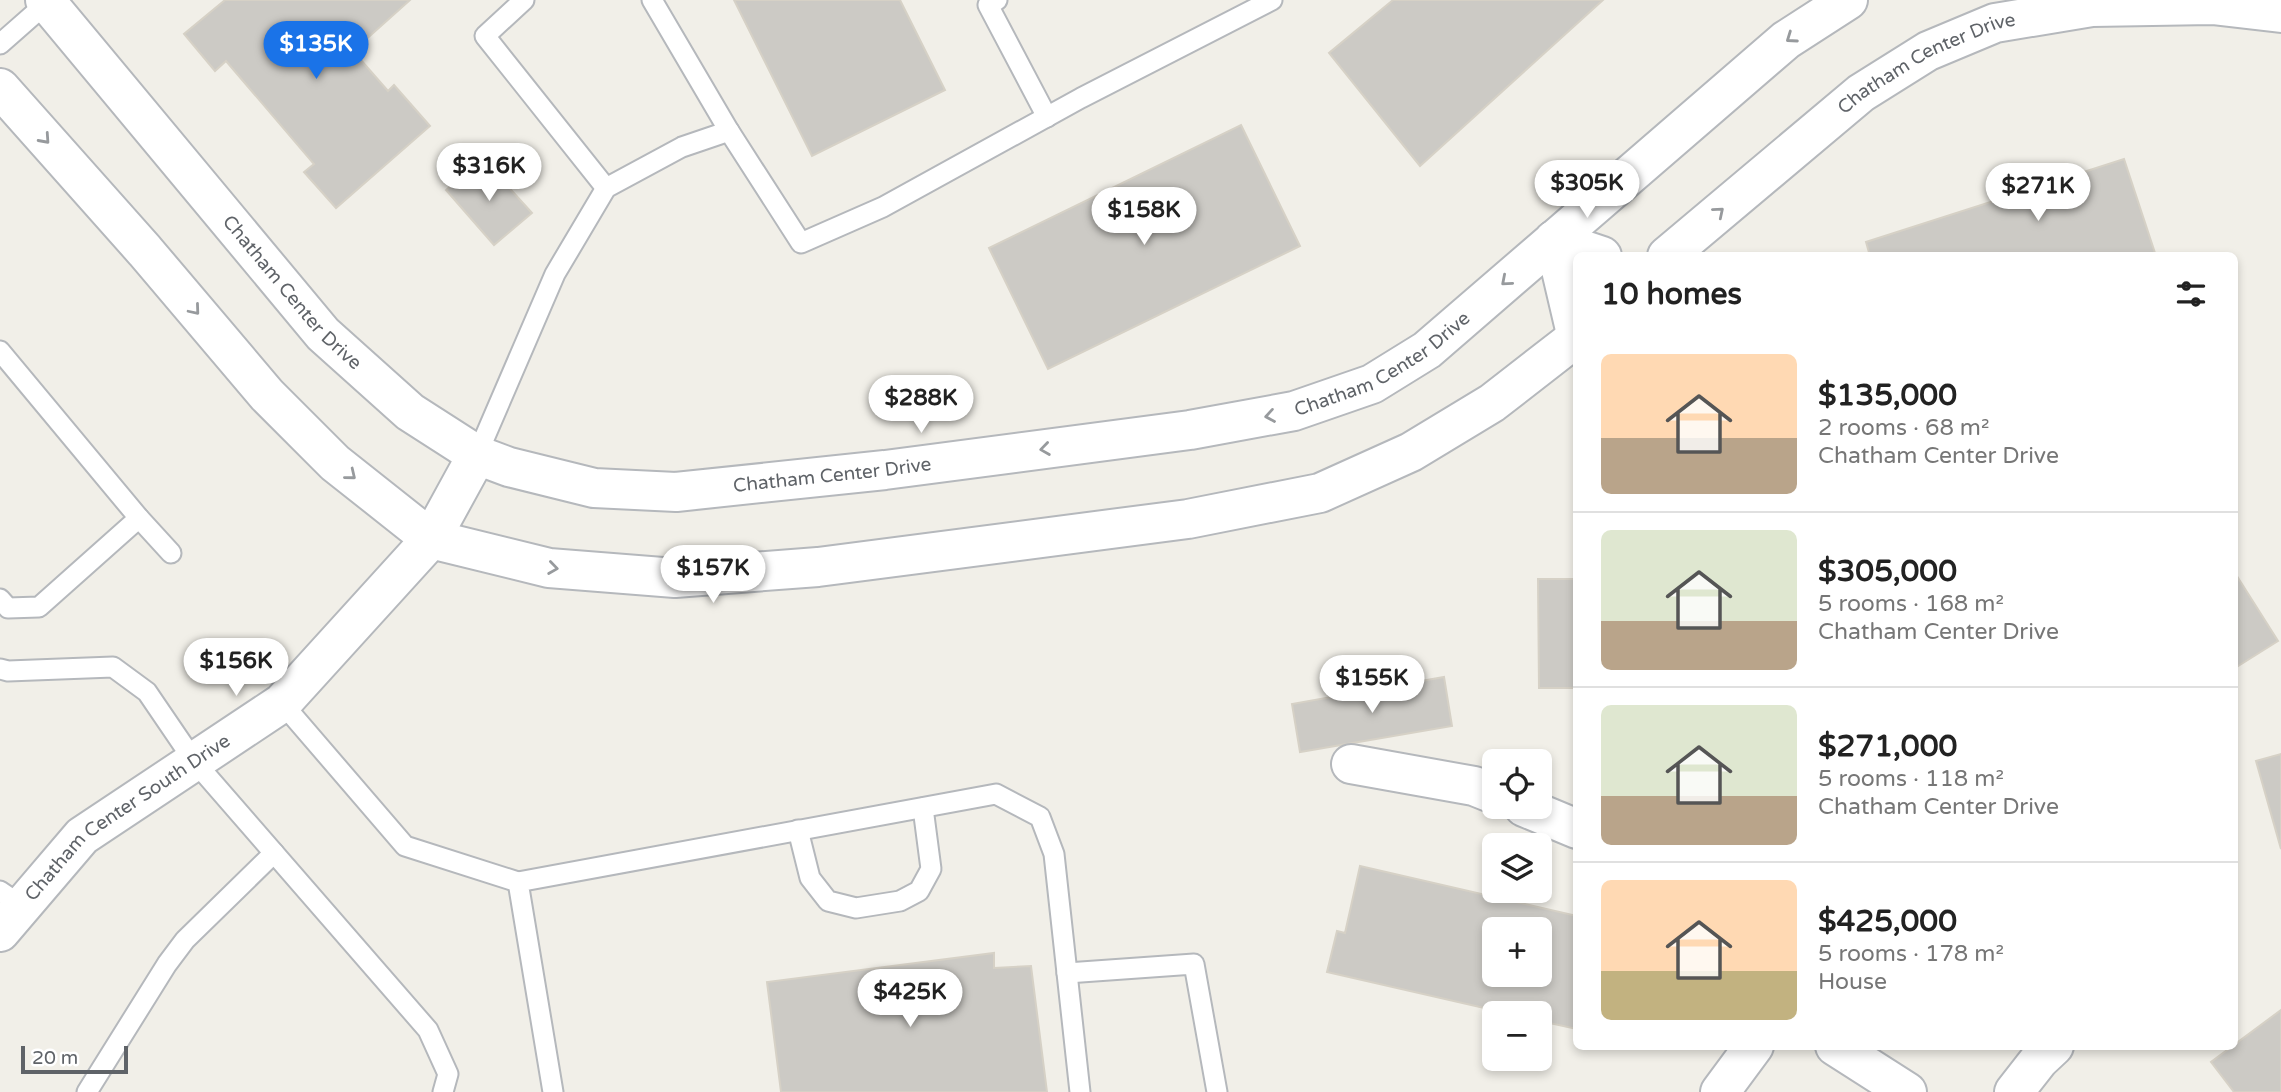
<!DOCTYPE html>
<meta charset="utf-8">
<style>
:root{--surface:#fff;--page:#f6f6f6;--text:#222;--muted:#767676;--line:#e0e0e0;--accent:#1a73e8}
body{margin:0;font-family:"Varela Round",sans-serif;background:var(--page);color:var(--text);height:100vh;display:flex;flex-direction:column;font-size:26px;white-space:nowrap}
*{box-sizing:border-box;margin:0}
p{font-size:23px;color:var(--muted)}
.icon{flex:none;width:38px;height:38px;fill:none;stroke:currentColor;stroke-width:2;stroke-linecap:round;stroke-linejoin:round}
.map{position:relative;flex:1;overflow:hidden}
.drawer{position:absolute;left:1573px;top:252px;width:665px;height:798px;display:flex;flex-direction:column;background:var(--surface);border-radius:10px;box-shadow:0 4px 10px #0003}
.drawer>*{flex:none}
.controls{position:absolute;left:1482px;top:749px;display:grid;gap:14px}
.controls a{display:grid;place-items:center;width:70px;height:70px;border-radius:10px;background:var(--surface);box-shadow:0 4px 10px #0003;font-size:35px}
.scale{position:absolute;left:21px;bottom:18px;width:107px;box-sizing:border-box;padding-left:7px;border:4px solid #5f6368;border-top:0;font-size:19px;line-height:24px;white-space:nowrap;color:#5f6368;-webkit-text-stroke:5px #fff;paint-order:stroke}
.price{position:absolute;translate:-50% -60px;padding:0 16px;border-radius:24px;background:#fff;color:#222;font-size:23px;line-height:46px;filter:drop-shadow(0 2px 4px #0008)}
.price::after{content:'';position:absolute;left:50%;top:42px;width:21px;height:16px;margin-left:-10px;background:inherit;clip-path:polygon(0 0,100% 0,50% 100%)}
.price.active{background:var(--accent);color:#fff}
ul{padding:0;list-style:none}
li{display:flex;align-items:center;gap:21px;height:175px;padding:0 28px}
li+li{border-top:2px solid var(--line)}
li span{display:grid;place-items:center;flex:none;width:196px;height:140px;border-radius:10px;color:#555}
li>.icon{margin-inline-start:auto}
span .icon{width:84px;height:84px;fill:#fffc;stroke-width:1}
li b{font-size:30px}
h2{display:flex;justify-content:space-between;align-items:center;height:84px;padding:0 28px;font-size:30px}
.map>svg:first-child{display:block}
.building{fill:#cccac5;stroke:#d6d1c6;stroke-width:2;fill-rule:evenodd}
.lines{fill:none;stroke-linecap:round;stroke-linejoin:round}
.service-casing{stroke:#b5b8bc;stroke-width:23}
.minor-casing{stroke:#b5b8bc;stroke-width:42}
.service{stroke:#fff;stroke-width:19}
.minor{stroke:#fff;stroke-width:38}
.oneway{stroke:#979a9d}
.labels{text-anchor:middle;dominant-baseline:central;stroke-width:6;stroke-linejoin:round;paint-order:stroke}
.street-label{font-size:19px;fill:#5f6368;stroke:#fff}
</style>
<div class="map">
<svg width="2281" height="1092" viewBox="0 0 2281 1092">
<rect width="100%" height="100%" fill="#f1efe8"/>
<g class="building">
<polygon points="225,0 410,0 353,51 388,91 394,85 430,126 336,208 304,172 314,164 226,61 215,71 184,34"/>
<polygon points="734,0 900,0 945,90 812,156"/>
<polygon points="1393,0 1603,0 1420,166 1329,53"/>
<polygon points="1241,125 1300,246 1048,369 989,248"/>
<polygon points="2124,159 2156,256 1870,256 1866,242"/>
<polygon points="478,162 499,187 504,182 532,213 494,245 446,190"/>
<polygon points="2235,573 2278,641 2235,668"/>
<polygon points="1538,579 1577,579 1577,688 1539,688"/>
<polygon points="1444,677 1452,726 1300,752 1292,704"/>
<polygon points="2281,754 2281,849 2256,761"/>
<path d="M 1360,866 L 1577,916 L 1577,1029 L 1540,1021 L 1540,1013 L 1506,1013 L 1327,972 L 1337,931 L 1345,933 ZM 1494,929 L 1540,929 L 1540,975 L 1494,975 Z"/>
<polygon points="994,953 994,968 1031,966 1047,1092 781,1092 767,982"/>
<polygon points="2281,1010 2281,1092 2234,1092 2211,1062"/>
</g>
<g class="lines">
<g class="service-casing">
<g id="service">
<polyline points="524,0 485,36 606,188"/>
<polyline points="652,0 729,131"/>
<polyline points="997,0 988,5 1047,117"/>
<polyline points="0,44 50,0"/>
<polyline points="0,351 139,518 39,607 8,608 0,599"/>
<polyline points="477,455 555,274 606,188 682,147 729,131 801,243 883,207 1081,98 1272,0"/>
<polyline points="139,518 171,553"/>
<polyline points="0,669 8,671 113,667 147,692 194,761 428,1030 448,1074 443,1092"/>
<polyline points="282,703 405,846 518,882"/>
<polyline points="798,830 810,878 828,901 856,908 900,901 919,891 931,869 923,808"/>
<polyline points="0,891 22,906"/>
<polyline points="1067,973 1194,964 1217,1092"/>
<polyline points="87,1092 167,964 185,940 274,853"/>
<polyline points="553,1092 518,882 996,794 1040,817 1054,854 1080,1092"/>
</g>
</g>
<g class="minor-casing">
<g id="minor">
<path id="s1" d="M 45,0 L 323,334 L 410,412 L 477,455 L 509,467 L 594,488 L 676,492 L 885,470 L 1190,430 L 1294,411 L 1372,384 L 1427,350 L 1786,40 L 1848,0"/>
<polyline points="0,88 145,251 267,395 335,463 431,539 549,568 675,578 818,567 1188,519 1320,493 1411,452 1492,403 1577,337"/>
<polyline points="1554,240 1577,338"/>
<polyline points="1554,240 1602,256"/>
<path id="s2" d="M 1667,256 L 1861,93 L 1928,51 L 1995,23 L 2092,7 L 2212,5 L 2281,13"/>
<polyline points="1351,764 1474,786 1494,794"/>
<polyline points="1524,807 1577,829"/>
<path id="s3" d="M 0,932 L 82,836 L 282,703 L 431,539 L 477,455"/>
<polyline points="1835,1046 1907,1092"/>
<polyline points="1720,1092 1754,1046"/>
<polyline points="2014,1092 2039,1060 2054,1046"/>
</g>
</g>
<use href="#service" class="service"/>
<use href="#minor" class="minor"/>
</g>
<defs><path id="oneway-chevron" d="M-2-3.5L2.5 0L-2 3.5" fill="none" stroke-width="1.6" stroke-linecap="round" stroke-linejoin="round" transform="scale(1.75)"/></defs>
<g class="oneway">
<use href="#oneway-chevron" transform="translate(1791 38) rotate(145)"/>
<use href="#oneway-chevron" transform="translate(45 139) rotate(48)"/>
<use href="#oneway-chevron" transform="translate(1719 212) rotate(-40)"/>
<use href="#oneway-chevron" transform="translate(1506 281) rotate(139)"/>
<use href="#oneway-chevron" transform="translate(195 310) rotate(50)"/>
<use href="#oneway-chevron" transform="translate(1270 416) rotate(170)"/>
<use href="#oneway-chevron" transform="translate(1045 449) rotate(172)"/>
<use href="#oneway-chevron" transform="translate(351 475) rotate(39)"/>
<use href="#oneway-chevron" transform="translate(553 568) rotate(8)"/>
</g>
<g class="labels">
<g class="street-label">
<text stroke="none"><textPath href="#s2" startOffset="326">Chatham Center Drive</textPath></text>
<text stroke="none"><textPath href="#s1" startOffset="383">Chatham Center Drive</textPath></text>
<text stroke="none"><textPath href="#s1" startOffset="1559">Chatham Center Drive</textPath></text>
<text stroke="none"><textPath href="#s1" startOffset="992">Chatham Center Drive</textPath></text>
<text stroke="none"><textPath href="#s3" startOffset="173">Chatham Center South Drive</textPath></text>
</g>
</g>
</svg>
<div class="controls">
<a><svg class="icon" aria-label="locate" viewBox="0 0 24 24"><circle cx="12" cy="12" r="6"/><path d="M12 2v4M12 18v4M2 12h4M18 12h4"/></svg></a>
<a><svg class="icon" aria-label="layers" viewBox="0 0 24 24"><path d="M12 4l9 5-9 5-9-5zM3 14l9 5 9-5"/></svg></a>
<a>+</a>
<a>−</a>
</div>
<div class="scale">20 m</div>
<b class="price active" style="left:316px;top:81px">$135K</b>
<b class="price" style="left:489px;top:203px">$316K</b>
<b class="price" style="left:1587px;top:220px">$305K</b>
<b class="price" style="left:2038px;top:223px">$271K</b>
<b class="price" style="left:1144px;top:247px">$158K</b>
<b class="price" style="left:921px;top:435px">$288K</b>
<b class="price" style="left:713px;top:605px">$157K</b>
<b class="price" style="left:236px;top:698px">$156K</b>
<b class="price" style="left:1372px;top:715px">$155K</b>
<b class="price" style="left:910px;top:1029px">$425K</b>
<section class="drawer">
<h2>10 homes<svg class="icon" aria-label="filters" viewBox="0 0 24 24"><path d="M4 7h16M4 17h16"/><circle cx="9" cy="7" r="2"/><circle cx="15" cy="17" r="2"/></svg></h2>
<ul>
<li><span style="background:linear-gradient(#ffd9b3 60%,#b9a48a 0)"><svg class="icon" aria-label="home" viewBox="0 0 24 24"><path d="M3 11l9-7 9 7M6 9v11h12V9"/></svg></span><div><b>$135,000</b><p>2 rooms · 68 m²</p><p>Chatham Center Drive</p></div></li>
<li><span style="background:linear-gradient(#dfe7d0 65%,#b9a48a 0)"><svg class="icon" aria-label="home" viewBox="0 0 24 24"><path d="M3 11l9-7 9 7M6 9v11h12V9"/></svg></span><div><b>$305,000</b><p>5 rooms · 168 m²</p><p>Chatham Center Drive</p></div></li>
<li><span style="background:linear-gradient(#dfe7d0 65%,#b9a48a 0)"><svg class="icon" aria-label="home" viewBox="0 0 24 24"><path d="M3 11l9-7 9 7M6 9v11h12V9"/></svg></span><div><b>$271,000</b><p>5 rooms · 118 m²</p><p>Chatham Center Drive</p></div></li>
<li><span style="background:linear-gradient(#ffd9b3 65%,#c2b280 0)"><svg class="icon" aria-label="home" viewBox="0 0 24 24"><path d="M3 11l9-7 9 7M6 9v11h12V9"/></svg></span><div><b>$425,000</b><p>5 rooms · 178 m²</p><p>House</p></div></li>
</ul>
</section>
</div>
